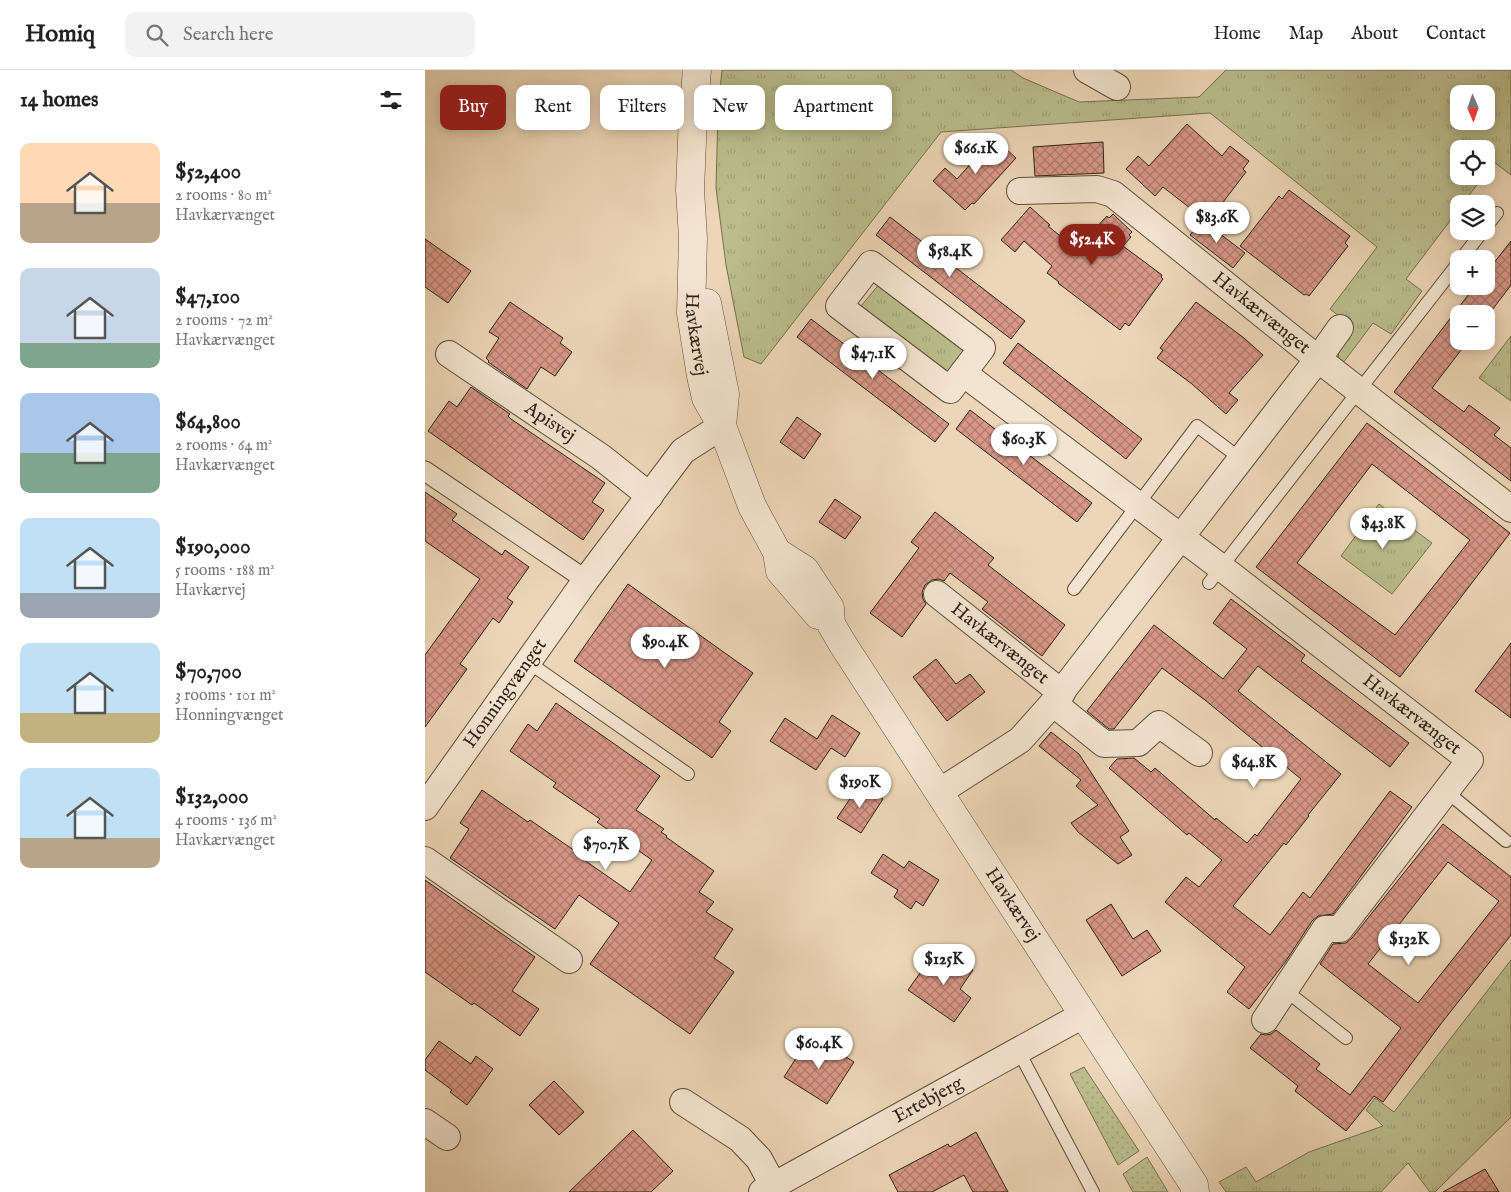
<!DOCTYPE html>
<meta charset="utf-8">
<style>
:root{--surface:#fff;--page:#f2f2f2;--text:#222;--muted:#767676;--line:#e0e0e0;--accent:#8f2418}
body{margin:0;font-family:"IM FELL English",serif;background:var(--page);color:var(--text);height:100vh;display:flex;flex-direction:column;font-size:19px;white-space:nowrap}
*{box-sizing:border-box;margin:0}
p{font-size:16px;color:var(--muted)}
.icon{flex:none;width:28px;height:28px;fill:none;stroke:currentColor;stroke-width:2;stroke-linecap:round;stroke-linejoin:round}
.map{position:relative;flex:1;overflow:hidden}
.drawer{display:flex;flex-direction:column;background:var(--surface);width:425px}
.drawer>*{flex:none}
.top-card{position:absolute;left:15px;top:15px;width:475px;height:45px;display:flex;gap:10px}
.needle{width:32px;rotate:178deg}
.buttons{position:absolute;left:1025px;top:15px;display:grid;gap:10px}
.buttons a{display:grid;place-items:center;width:45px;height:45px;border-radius:10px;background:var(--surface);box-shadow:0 2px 12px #0003;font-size:25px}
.price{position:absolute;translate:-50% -42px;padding:0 11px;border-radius:18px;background:#fff;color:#222;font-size:16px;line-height:32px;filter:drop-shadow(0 1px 2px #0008)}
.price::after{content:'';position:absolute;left:50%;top:30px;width:15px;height:11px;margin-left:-8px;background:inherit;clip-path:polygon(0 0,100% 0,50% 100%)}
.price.active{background:var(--accent);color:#fff}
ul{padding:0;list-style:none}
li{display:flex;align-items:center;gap:15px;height:125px;padding:0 20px}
li span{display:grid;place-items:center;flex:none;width:140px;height:100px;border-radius:10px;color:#555}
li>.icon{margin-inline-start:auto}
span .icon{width:60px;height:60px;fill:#fffc;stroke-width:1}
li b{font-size:21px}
h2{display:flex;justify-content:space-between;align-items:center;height:60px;padding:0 20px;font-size:21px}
.chip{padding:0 18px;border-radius:10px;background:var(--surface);box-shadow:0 2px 12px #0003;font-size:18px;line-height:45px}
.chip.active{background:var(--accent);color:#fff}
header{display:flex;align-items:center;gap:30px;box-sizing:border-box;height:70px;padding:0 25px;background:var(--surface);border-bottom:1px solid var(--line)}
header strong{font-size:24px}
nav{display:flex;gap:28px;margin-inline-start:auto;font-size:18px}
.search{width:350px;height:45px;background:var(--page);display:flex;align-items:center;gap:12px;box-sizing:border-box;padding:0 18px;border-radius:10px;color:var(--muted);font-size:19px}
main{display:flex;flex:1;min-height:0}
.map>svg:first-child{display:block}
.grass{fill:url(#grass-dots);stroke:#747050}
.park{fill:url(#park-tufts);stroke:#747050;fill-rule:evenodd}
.building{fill:url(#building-cross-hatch);stroke:#2c2215;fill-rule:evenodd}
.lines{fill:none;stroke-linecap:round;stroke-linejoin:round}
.service-casing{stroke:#5c4f3e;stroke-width:14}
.pedestrian-casing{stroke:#5c4f3e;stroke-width:21}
.minor-casing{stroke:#5c4f3e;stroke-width:28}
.tertiary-casing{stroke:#5c4f3e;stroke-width:29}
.service{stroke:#f3e4d0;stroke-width:12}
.pedestrian{stroke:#f3e4d0;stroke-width:19}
.minor{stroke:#f3e4d0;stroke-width:26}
.tertiary{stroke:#f3e4d0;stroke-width:28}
.labels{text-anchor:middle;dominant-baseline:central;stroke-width:4;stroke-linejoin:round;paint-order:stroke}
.street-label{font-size:19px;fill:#2c2215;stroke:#f3e4d0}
</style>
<header>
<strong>Homiq</strong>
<div class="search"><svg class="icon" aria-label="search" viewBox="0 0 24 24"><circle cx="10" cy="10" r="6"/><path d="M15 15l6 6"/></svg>Search here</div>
<nav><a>Home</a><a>Map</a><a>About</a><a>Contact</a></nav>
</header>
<main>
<section class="drawer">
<h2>14 homes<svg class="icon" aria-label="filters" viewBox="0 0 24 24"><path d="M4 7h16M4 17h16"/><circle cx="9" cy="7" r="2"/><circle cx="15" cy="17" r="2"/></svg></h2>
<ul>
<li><span style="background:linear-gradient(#ffd9b3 60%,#b9a48a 0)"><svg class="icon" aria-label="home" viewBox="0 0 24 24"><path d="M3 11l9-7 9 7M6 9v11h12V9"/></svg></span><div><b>$52,400</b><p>2 rooms · 80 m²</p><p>Havkærvænget</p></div></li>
<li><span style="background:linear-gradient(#c9d6e8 75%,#7fa58c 0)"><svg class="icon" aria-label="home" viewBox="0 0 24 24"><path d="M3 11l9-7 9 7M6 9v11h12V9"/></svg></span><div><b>$47,100</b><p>2 rooms · 72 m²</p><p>Havkærvænget</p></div></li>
<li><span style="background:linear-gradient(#a9c7e8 60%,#7fa58c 0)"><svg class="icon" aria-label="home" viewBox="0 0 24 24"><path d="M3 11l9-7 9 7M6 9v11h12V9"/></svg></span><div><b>$64,800</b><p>2 rooms · 64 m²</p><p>Havkærvænget</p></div></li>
<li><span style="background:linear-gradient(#bfe0f5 75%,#9aa5b1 0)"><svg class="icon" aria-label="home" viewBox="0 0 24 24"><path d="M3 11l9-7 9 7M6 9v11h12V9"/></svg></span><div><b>$190,000</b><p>5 rooms · 188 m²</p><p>Havkærvej</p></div></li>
<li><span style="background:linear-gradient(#bfe0f5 70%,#c2b280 0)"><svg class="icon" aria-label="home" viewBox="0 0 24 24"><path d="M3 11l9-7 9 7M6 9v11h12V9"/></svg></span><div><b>$70,700</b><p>3 rooms · 101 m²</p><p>Honningvænget</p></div></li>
<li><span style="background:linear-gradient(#bfe0f5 70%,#b9a48a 0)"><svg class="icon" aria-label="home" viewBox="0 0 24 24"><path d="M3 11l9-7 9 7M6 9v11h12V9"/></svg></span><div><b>$132,000</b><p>4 rooms · 136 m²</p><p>Havkærvænget</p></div></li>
</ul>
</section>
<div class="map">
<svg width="1086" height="1122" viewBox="0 0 1086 1122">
<defs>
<pattern id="grass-dots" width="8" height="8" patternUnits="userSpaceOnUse" patternTransform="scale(1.25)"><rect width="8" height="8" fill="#bbbd8c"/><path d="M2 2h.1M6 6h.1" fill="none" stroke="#a1a278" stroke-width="1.8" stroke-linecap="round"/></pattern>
<pattern id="park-tufts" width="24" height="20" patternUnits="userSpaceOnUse" patternTransform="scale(1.25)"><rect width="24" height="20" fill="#bbbd8c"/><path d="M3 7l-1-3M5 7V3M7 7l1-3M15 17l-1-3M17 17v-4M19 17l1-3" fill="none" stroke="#a1a278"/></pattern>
<pattern id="building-cross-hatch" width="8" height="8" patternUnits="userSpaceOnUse" patternTransform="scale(1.25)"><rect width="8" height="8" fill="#d99888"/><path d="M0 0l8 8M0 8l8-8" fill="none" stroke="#b07c6e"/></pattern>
</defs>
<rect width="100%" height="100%" fill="#ecd6b7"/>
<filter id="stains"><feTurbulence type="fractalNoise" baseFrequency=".004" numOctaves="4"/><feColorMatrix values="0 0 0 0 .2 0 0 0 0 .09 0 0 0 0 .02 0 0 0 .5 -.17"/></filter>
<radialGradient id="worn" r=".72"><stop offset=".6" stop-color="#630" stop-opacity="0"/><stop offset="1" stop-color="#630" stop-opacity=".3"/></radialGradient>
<g class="grass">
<polygon points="659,997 714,1081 693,1095 645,1004"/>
<polygon points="722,1087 743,1122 708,1122 698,1104"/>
</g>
<g class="park">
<path d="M 297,0 L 586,0 L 598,8 L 654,32 L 774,27 L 801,0 L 1086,0 L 1086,105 L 1069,92 L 1061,102 L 1061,79 L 1034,79 L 1034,106 L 1058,106 L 1038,134 L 1034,134 L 1034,139 L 981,209 L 997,221 L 966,264 L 948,253 L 918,293 L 914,290 C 911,276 920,267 928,257 L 905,239 L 952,177 L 785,43 L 516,62 L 336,294 L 319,287 L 301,195 L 291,118 L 293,42 ZM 1034,24 L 1061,24 L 1061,51 L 1034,51 Z"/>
<polygon points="456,212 545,280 525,305 436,236"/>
<polygon points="1086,266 1086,331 1054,308"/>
<polygon points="954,434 1007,473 967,524 916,486"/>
<polygon points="1086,890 1086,1047 1010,1122 1005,1122 983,1093 956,1122 801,1122 794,1112 821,1097 831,1112 884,1082 958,1056 941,1040 950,1028 969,1042"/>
</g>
<g class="building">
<polygon points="762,54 797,86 805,76 824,91 818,99 821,102 783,152 738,117 730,126 701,99 713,86 724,96"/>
<polygon points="569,68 591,88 549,134 547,133 540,140 508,111 520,98 532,109"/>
<polygon points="678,72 679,103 610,106 608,77"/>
<polygon points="864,120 925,166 920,173 923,176 884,226 881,224 879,225 815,176 854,126 857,129"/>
<polygon points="605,137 625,155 623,156 651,179 682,146 684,148 688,144 707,162 704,165 706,167 698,176 737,205 736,207 738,209 704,256 700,253 695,260 633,213 634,212 622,203 627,196 599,171 590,182 576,170"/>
<polygon points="465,147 600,251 586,269 451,165"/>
<polygon points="777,150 820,183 808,198 765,165"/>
<polygon points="0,169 46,201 23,233 0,217"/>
<polygon points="1086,171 1086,215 1061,248 1061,244 1034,244 1034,271 1043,271 1007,318 1039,342 1044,335 1075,358 1069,365 1086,378 1086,411 969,322 1050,216 1061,216 1061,203"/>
<polygon points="85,232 138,268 135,273 147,282 130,306 116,297 102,319 63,292 64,291 61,288 74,268 64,262"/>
<polygon points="771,232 819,268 838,285 804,323 813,330 801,344 767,314 732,288 738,280 735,278"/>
<polygon points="386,249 524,354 510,372 372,267"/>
<polygon points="593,273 717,369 701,389 578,293"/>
<polygon points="46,317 85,344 83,346 86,349 180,413 167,432 179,440 158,470 3,361 24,331 32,337"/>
<polygon points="545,340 667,433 652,452 531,359"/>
<polygon points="372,347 396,364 379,389 355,372"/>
<path d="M 942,353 L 1085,463 L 975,607 L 831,497 ZM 947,394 L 1045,470 L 970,565 L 872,493 Z"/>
<polygon points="0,422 32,444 27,450 77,485 80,480 104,497 82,528 88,532 74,553 68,548 35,594 42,599 0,657 0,585 55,509 0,471"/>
<polygon points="410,429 436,447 420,469 394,452"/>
<polygon points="510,442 569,488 563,495 640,555 617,586 557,539 563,532 525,503 519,511 514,509 507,510 500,515 497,522 498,529 501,534 477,567 445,543 494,478 486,472"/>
<polygon points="203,514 328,603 294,652 306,661 287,688 149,591"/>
<polygon points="806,529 880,585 876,591 984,673 965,697 833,596 813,621 916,704 883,745 884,746 861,775 859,773 808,836 845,865 878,822 885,828 965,721 987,737 908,844 893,846 887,851 861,891 824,939 802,922 820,897 740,832 761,807 774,817 797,790 764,763 762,765 684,698 692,689 709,688 726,702 730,698 790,750 791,748 822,773 830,764 832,766 876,709 780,630 737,598 689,659 684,659 662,641 729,555 798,609 822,579 788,553"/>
<polygon points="1086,573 1086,648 1050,621"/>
<polygon points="511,589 531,614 545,604 560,622 522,651 488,607"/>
<polygon points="131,633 235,706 211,740 239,759 236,762 242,766 241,767 289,801 274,822 289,832 281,842 308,859 289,888 309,902 265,964 165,894 194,853 154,825 130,859 25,788 44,759 35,753 57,720 103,752 105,750 153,783 152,785 205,822 227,790 172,752 175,749 128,717 131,713 85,681 103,654 112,661"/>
<polygon points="407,645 435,663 420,687 406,678 391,700 345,671 360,648 392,669"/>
<polygon points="626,662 654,684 704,761 695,767 707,785 693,794 653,762 646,753 673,735 651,716 656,710 614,676"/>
<polygon points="435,714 458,729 436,763 412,748"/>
<path d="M 1018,754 L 1086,807 L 1086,865 L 1015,955 L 958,1032 L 949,1026 L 921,1061 L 870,1021 L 873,1016 L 825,978 L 836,964 L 840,965 L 846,964 L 851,960 L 895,994 L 891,999 L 925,1025 L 976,958 L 895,894 L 908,874 L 921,873 L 927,868 ZM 1023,792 L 1074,831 L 993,933 L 943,894 Z"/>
<polygon points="458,784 479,798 484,791 514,810 498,836 491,831 486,839 469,827 473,820 446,803"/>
<polygon points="0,810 110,887 87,921 114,939 95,966 49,933 47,935 0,902"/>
<polygon points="686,834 708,869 722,860 736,881 697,906 661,850"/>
<polygon points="521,881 548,900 535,919 546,928 529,952 483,920 500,896 507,900"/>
<polygon points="386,965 429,992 402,1034 359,1007"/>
<polygon points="14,971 46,994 51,986 68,999 42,1035 25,1022 27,1020 0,1000 0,990"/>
<polygon points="129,1011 159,1042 134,1065 104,1035"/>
<polygon points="208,1060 248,1101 226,1122 144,1122"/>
<polygon points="551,1062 583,1122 548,1122 539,1105 507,1122 473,1122 464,1105 523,1074 525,1077"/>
<polygon points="1060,1099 1074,1122 1018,1122"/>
</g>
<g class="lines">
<g class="service-casing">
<g id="service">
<polyline points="1061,157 1072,143"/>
<polyline points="1036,189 1058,161"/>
<polyline points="784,513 1034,192"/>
<polyline points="649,519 772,356 816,389"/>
<polyline points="103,592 263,704"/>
<polyline points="1021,721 1081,771"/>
<polyline points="860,920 921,968"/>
<polyline points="593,980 668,1122"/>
</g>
</g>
<g class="pedestrian-casing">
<polyline id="pedestrian" points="0,401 161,510"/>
</g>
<g class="minor-casing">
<g id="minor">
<polyline points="662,0 692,17"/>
<path id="s1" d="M 595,121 L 672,119 L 688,124 L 893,289 L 1086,439"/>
<polygon points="446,194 557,278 525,320 414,236"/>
<path id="s2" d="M 24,284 L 176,387 L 225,426"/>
<path id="s3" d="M 538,303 L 806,505 L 1045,690 L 915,859 L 900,859 L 840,950"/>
<path id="s4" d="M 512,524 L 637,623"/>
<polyline points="628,633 679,674 713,673 734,654 774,683"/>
<polyline points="514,722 595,670 628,633 893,289 915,258"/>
<path id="s5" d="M 0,737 L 161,510 L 258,381 L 297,356"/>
<polyline points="0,790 144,890"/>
<polyline points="258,1032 315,1069 334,1089 348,1115"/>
<polyline points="0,1052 22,1067"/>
<path id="s6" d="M 337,1122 L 658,945"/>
</g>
</g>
<g class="tertiary-casing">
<g id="tertiary">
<path id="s7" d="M 272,0 L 268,46 L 265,120 L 268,168 L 266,243 L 276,306 L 281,328 L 297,356 L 327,436 L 352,482 L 355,501 L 393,545"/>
<polyline points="282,233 300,324 297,356"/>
<path id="s8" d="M 352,482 L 380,500 L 405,538 L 406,554 L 417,573 L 769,1115 L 770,1122"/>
</g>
</g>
<use href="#service" class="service"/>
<use href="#pedestrian" class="pedestrian"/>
<use href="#minor" class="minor"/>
<use href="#tertiary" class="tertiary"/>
</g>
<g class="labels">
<g class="street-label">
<text stroke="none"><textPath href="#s1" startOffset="284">Havkærvænget</textPath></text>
<text stroke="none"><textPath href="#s7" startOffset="265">Havkærvej</textPath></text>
<text stroke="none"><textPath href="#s2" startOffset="122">Apisvej</textPath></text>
<text stroke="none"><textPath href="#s4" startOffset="80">Havkærvænget</textPath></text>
<text stroke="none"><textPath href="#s5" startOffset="139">Honningvænget</textPath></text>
<text stroke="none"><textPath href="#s3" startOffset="564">Havkærvænget</textPath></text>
<text stroke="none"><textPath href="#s8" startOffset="429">Havkærvej</textPath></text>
<text stroke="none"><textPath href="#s6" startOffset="190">Ertebjerg</textPath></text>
</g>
</g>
<rect width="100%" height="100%" filter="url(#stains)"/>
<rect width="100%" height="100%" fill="url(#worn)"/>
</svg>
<div class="buttons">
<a><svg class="needle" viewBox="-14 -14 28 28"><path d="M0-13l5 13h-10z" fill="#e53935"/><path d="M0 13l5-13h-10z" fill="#767676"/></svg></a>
<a><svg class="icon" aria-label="locate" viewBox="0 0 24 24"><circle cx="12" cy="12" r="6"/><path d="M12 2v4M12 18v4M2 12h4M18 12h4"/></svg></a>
<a><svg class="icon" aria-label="layers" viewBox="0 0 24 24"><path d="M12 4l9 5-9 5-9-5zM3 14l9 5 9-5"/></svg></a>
<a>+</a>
<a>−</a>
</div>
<b class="price" style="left:551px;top:105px">$66.1K</b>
<b class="price" style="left:792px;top:174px">$83.6K</b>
<b class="price active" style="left:667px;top:196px">$52.4K</b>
<b class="price" style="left:525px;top:208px">$58.4K</b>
<b class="price" style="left:448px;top:310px">$47.1K</b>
<b class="price" style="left:599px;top:396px">$60.3K</b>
<b class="price" style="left:958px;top:480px">$43.8K</b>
<b class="price" style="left:240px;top:599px">$90.4K</b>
<b class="price" style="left:829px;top:719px">$64.8K</b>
<b class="price" style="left:435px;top:739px">$190K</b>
<b class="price" style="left:181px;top:801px">$70.7K</b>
<b class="price" style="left:984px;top:896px">$132K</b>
<b class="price" style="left:519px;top:916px">$125K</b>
<b class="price" style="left:394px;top:1000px">$60.4K</b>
<div class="top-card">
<a class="chip active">Buy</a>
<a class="chip">Rent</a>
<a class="chip">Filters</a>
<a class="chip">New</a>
<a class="chip">Apartment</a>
</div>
</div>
</main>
